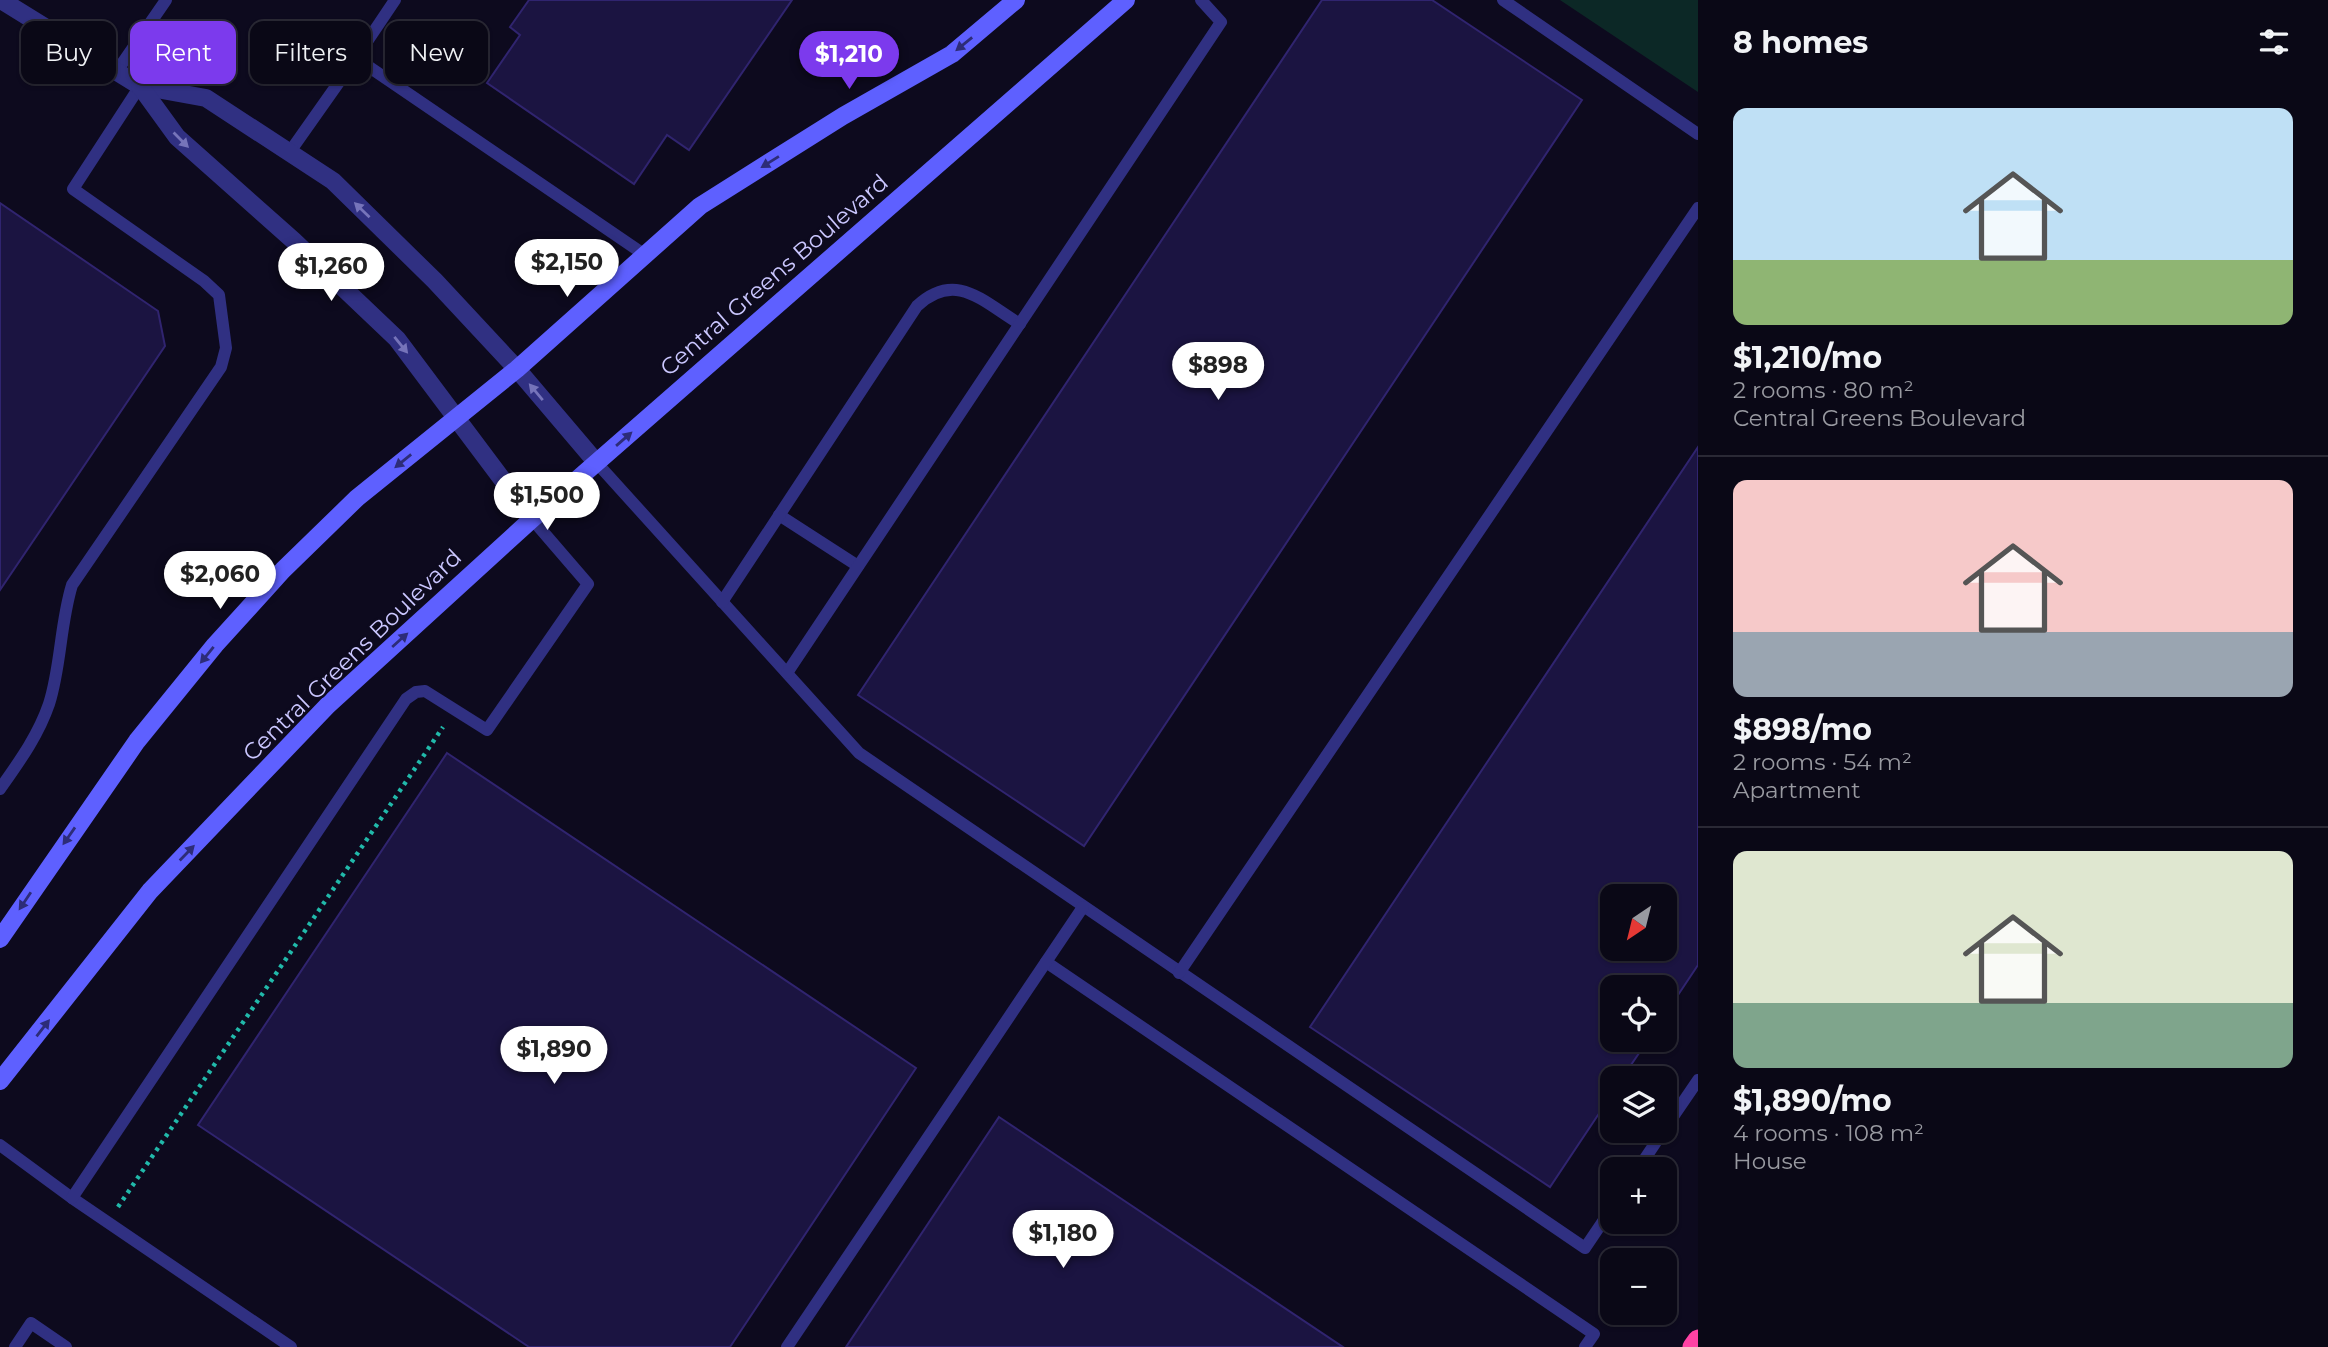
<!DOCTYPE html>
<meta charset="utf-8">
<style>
:root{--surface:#0a0816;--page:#13111f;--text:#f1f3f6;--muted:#999aa1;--line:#2a2935;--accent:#7c3aed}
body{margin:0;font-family:Montserrat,sans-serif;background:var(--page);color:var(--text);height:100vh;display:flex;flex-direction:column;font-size:26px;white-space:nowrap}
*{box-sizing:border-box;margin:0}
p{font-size:23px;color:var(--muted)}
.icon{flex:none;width:38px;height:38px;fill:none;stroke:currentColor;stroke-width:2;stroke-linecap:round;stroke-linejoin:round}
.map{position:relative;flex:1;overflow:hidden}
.details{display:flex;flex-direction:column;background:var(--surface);width:630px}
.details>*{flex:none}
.banner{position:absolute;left:21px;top:21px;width:665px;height:63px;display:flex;gap:14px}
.needle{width:46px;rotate:215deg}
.tools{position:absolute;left:1600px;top:884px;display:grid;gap:14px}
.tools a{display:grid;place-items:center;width:77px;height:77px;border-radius:14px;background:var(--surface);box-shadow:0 2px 5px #0004,0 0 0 2px var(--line);font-size:35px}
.price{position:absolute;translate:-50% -60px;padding:0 16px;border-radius:24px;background:#fff;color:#222;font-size:23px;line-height:46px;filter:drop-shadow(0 2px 4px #0008)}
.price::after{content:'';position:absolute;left:50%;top:42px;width:21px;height:16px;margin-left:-10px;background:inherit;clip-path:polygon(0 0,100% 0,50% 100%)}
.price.selected{background:var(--accent);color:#fff}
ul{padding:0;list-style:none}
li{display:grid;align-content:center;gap:14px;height:371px;padding:0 35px}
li+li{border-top:2px solid var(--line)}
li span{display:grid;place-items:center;height:217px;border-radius:14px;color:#555}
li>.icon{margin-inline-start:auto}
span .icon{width:126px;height:126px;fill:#fffc;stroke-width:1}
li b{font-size:30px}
h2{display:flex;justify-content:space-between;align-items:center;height:84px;padding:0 35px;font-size:30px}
.chip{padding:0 24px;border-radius:14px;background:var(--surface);box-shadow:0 2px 5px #0004,0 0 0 2px var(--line);font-size:24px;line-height:63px}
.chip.selected{background:var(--accent);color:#fff}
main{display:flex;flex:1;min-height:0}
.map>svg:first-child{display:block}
.green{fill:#0c2826}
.building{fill:#1b1441;stroke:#30246f;stroke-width:2;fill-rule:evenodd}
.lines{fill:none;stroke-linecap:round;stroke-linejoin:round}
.path{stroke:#21b9aa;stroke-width:4.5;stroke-dasharray:3.5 5;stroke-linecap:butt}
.lane{stroke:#303082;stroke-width:12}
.street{stroke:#303082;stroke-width:18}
.secondary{stroke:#5e60ff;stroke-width:18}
.highway{stroke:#ff42a4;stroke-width:21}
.oneway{fill:#2d2c78}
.oneway2{fill:#7674ba}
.labels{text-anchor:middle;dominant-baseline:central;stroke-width:5;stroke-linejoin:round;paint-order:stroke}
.street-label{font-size:23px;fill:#cbc7ff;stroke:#0d0a1e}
</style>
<main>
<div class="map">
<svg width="1698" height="1347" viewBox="0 0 1698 1347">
<rect width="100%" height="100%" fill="#0d0a1e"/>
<polygon class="green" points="1560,0 1698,0 1698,92"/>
<g class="building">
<polygon points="529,0 792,0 689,150 667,135 634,184 487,83 520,35 510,27"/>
<polygon points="1322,0 1432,0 1582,100 1084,846 858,695"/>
<polygon points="0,203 158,311 165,346 0,590"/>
<path d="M 1698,447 L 1698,965 L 1664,1016 L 1664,987 L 1612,987 L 1612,1040 L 1648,1040 L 1622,1078 L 1612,1078 L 1612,1094 L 1550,1187 L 1310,1027 ZM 1612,896 L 1664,896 L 1664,948 L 1612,948 Z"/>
<polygon points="447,753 916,1068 730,1347 529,1347 198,1125"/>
<polygon points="999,1117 1343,1347 846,1347"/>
</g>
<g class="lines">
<polyline class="path" points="118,1207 443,727"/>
<g class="lane">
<polyline points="395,0 356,58 645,255"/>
<polyline points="1503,0 1698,134"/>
<polyline points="117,71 166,0"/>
<polyline points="289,153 356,58"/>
<polyline points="596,462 859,753 1585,1248 1612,1208"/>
<polyline points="779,515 858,566"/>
<path d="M 722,602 L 917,306 C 956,270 983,302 1020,324"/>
<polyline points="787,673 1221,22 1201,0"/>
<path d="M 0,789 C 19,762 38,736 49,704 C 61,667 60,624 72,585 L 221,367 L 226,348 L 219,295 L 204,281 L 73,189 L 140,86"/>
<polyline points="1046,962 1594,1334 1585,1347"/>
<polyline points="1179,973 1698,208"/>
<polyline points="1664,1130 1698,1080"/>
<polyline points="0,1145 72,1198 291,1347"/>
<polyline points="1638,1169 1664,1130"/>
<polyline points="72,1198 406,699 416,692 425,691 487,730 588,584 532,519"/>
<polyline points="15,1347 31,1323 66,1347"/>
<polyline points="787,1347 1083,907"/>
</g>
<g class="street">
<polyline points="1,0 140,86 206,98 333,181 435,281 517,369 596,462"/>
<polyline points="140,86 177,137 294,241 397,339 532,519"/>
</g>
<g class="secondary">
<polyline points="0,939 137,741 215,645 283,570 357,498 517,369 700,206 843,116 952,54 1016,0"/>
<polyline points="0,1081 150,891 328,705 532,519 1126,0"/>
</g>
<polyline class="highway" points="1693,1347 1698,1340"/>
</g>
<defs><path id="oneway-solid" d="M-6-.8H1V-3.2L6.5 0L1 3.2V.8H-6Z" transform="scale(1.75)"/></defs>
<g class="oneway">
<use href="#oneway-solid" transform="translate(964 44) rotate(141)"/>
<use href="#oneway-solid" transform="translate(770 162) rotate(148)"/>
<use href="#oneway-solid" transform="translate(624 439) rotate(-41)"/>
<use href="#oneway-solid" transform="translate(403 461) rotate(141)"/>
<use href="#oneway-solid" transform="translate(400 640) rotate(-42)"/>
<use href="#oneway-solid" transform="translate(207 655) rotate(129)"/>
<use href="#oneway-solid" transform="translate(69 836) rotate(125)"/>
<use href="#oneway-solid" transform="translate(187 853) rotate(-46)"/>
<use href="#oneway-solid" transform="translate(25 901) rotate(124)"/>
<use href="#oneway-solid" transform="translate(43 1028) rotate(-52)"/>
</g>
<g class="oneway2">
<use href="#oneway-solid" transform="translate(181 140) rotate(45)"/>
<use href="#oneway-solid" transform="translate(362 210) rotate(-136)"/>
<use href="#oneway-solid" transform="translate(401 345) rotate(51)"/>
<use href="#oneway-solid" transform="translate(536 392) rotate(-130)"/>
</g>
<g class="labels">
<g class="street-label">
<text transform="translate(774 275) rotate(-41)">Central Greens Boulevard</text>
<text transform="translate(352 655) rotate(-44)">Central Greens Boulevard</text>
</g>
</g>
</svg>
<div class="tools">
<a><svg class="needle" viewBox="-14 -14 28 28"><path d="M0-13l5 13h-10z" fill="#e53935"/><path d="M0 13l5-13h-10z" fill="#999aa1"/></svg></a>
<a><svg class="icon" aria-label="locate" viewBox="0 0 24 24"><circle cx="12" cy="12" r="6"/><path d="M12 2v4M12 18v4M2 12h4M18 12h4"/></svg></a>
<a><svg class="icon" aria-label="layers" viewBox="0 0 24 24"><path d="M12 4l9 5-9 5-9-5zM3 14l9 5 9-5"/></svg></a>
<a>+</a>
<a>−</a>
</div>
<b class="price selected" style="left:849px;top:91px">$1,210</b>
<b class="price" style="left:567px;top:299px">$2,150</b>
<b class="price" style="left:331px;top:303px">$1,260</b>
<b class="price" style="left:1218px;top:402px">$898</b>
<b class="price" style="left:547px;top:532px">$1,500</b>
<b class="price" style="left:220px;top:611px">$2,060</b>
<b class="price" style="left:554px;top:1086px">$1,890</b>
<b class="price" style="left:1063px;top:1270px">$1,180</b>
<div class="banner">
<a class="chip">Buy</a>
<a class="chip selected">Rent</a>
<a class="chip">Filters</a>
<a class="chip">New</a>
</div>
</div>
<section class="details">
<h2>8 homes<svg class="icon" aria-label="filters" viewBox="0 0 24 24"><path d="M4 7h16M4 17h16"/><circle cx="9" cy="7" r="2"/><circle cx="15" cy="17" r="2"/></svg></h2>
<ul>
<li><span style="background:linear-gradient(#bfe0f5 70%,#8fb573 0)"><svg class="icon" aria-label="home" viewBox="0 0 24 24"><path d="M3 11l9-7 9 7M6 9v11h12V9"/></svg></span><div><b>$1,210/mo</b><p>2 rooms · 80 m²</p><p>Central Greens Boulevard</p></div></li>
<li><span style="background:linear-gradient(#f6c9c9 70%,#9aa5b1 0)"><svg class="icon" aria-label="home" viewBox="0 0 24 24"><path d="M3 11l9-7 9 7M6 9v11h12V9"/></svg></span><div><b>$898/mo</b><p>2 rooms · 54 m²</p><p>Apartment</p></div></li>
<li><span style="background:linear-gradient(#dfe7d0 70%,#7fa58c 0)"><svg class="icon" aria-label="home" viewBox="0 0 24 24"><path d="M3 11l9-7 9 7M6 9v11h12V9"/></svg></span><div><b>$1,890/mo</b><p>4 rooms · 108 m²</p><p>House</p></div></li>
</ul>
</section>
</main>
